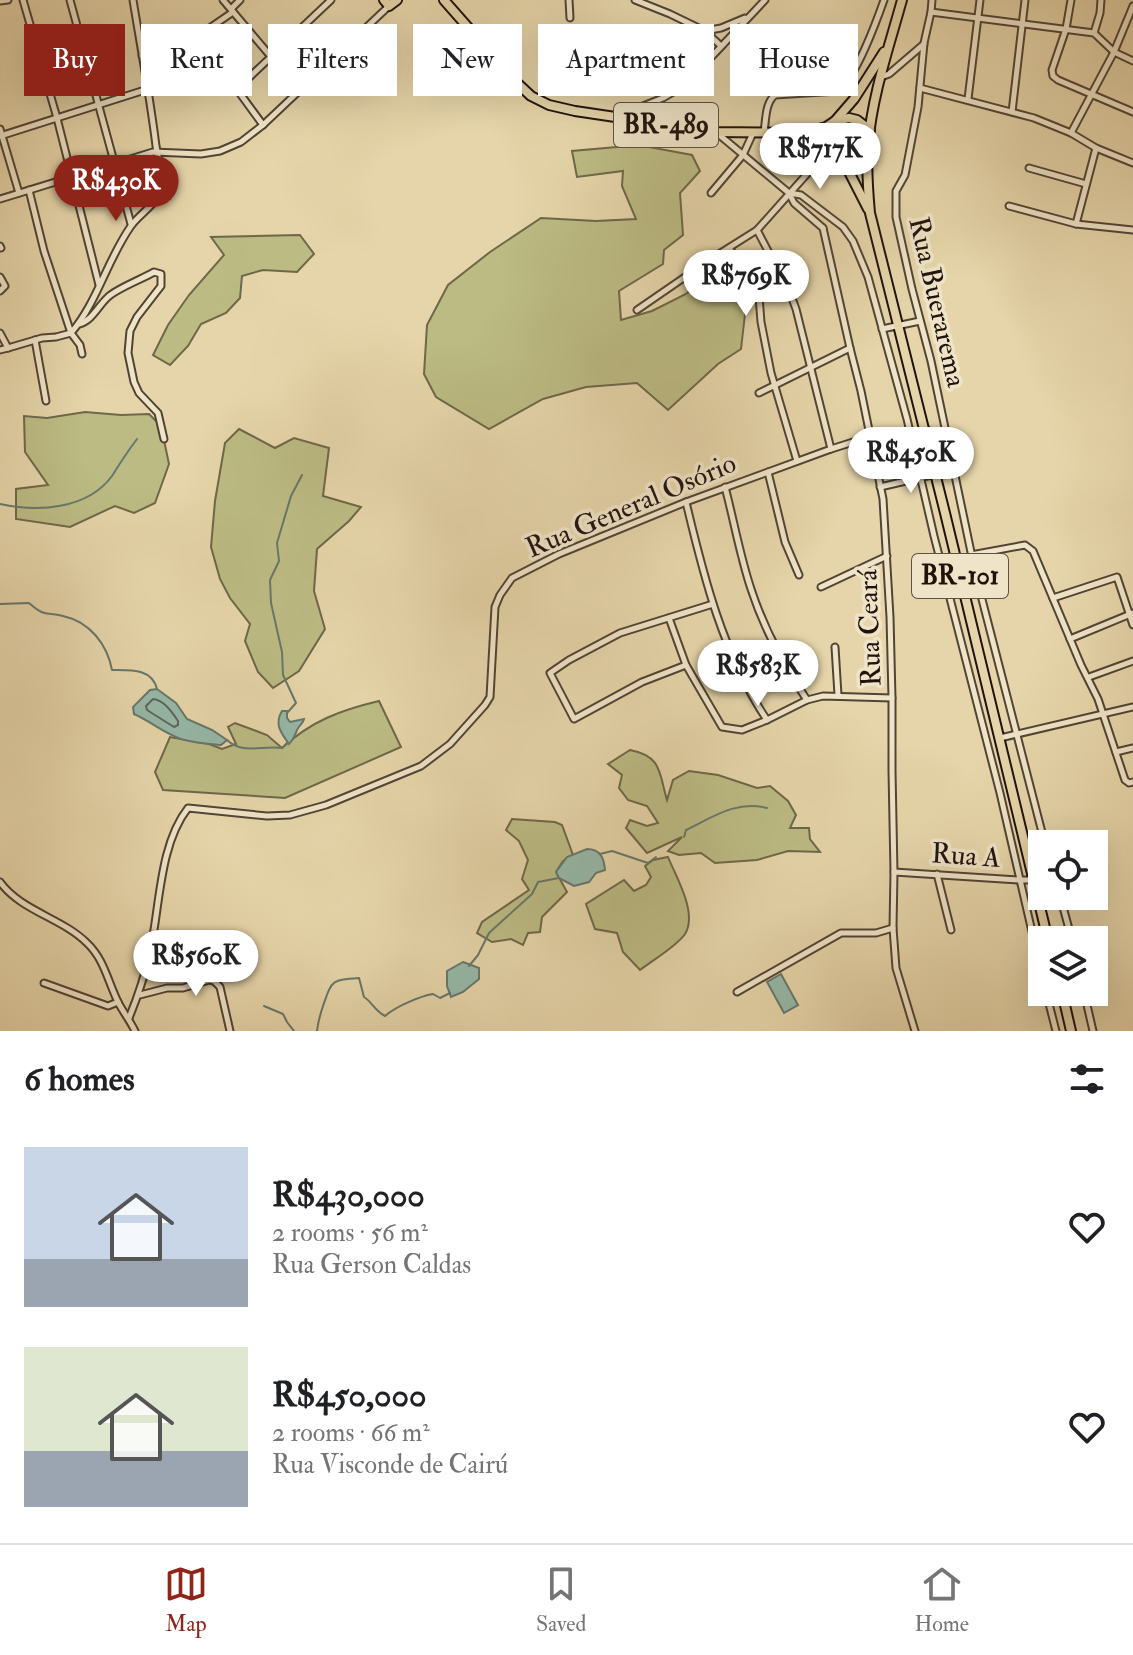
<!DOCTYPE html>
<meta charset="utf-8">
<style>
:root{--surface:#fff;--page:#f2f2f2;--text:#202124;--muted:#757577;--line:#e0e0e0;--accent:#8f2418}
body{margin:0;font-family:"IM FELL Double Pica",serif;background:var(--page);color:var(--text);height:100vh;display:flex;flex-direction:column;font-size:30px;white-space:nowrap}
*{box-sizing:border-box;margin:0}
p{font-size:26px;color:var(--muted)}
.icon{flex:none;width:44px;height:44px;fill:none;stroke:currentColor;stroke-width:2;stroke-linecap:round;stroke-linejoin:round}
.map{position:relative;height:1031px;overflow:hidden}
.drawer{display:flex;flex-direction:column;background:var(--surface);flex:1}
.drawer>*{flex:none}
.top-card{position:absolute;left:24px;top:24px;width:1086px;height:72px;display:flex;gap:16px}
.buttons{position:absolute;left:1028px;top:830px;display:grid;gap:16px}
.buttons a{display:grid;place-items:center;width:80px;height:80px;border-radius:0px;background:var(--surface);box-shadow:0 8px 32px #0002;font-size:40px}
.price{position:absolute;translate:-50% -68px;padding:0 18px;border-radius:28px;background:#fff;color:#222;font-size:26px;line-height:52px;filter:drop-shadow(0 2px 4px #0008)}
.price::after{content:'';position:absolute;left:50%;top:48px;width:24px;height:18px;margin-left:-12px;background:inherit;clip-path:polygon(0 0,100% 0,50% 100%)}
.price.selected{background:var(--accent);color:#fff}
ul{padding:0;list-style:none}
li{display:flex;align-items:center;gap:24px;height:200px;padding:0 24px}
li span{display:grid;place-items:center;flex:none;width:224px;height:160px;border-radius:0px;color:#555}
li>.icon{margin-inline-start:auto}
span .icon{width:96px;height:96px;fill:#fffc;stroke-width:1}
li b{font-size:34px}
h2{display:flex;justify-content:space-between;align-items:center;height:96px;padding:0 24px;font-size:34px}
.pill{padding:0 28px;border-radius:0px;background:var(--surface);box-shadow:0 8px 32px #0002;font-size:28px;line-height:72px}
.pill.selected{background:var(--accent);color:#fff}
.dock{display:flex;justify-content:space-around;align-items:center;height:112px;border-top:2px solid var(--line);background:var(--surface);font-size:22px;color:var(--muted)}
.dock a{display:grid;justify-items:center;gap:4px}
.dock .selected{color:var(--accent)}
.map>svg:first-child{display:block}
.green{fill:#bcbb84;stroke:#6e6749;stroke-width:2}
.water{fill:#96b9a9;stroke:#67776b;stroke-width:2}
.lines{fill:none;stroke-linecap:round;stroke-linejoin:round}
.shore{stroke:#5b665c;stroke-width:2}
.stream{stroke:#67776b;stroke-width:2}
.minor-casing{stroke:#524435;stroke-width:9}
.primary-casing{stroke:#20130e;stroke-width:12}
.trunk-casing{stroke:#20130e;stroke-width:12}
.minor{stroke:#efe4c8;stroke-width:5}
.primary{stroke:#e6d5aa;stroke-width:8}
.trunk{stroke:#e6d5aa;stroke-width:8}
.labels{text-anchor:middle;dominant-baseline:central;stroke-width:7;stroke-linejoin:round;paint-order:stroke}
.shield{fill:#efe4c8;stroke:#5e5246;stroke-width:2}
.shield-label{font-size:26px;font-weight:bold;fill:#20130e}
.street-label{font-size:28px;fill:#20130e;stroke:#efe4c8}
</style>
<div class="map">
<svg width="1133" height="1031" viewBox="0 0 1133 1031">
<rect width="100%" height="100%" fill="#e6d5aa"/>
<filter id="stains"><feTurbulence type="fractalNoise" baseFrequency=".0025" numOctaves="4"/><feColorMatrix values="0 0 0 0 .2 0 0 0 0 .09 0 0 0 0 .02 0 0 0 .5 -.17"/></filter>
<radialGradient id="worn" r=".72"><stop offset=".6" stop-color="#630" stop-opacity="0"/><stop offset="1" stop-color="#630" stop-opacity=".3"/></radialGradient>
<g class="green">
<polygon points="617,147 649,147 692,155 700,171 680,193 683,235 664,250 663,264 619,291 621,320 652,311 684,295 710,278 732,273 745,292 745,314 741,349 718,364 668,410 637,383 586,387 543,399 489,429 436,397 424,374 427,325 448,285 490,252 541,218 596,221 636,219 622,186 623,171 577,177 572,151"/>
<polygon points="300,235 314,254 297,272 263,270 242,276 240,298 226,313 201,324 188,346 170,365 153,355 168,325 189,295 224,255 211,237"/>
<polygon points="85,412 121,415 149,414 161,426 169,464 155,503 134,513 115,506 70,527 16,519 16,489 48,485 25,452 24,416 47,418"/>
<polygon points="239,429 275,448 294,438 329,448 323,496 361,507 349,521 317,549 314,591 325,629 299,671 273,688 258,672 245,641 250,624 230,598 220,579 211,547 215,501 225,443"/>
<path d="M 379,701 L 401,747 L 285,798 L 163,790 L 155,772 L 170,737 L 209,744 L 222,749 L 236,744 L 228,727 L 235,723 L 267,735 L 282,748 C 311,721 341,710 379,701 Z"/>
<path d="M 630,750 C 662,756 659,773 667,800 L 673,780 L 689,771 L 718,775 L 757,788 L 770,786 L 788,801 L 796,815 L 790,828 L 809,828 L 810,839 L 820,852 L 788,851 L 757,860 L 715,863 L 701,853 L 679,855 L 668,851 L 682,837 L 647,853 L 626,828 L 630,820 L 647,826 L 658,823 L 647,806 L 628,800 L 619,788 L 622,775 L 608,764 Z"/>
<polygon points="512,819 555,822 562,825 573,855 563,861 556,872 567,892 542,917 540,932 528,933 523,945 511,939 492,942 477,933 482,922 529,890 522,879 528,860 519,841 506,830"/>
<path d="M 668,857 C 676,877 698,913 685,934 C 677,946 653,960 640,970 L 623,952 L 617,933 L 595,929 L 586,904 L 624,880 L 634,891 L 646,885 L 651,877 L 645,866 L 653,860 Z"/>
</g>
<g class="water">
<path d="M 157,689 L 176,703 L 187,719 L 212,730 L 227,740 L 221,745 C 208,744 194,743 181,739 C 164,733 150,721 134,714 L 133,707 L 150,690 Z"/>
<path d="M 282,711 L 287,711 L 287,718 L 290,722 L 304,719 C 303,724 299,725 297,730 C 294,737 294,739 289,744 C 281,733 274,724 282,711 Z"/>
<path d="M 587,849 C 601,849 604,859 605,870 L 596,873 L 589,882 L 574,886 L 559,878 L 556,872 L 567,857 Z"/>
<polygon points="463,962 479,968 479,979 463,992 451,997 447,986 447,971"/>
<polygon points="781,974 798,1005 784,1013 767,982"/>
</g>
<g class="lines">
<path class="shore" d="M 153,699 C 164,700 172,712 178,721 L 178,725 L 174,727 L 147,710 L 146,706 Z"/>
<g class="stream">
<path d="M 0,504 C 37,512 87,510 112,476 C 120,463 128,451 137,439"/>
<path d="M 0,604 L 29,603 C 45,617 45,612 63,616 C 90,622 107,644 112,670 C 130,670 152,668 157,689"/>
<polyline points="287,713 296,703 283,675 282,652 271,603 270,580 279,561 277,543 291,496 302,475"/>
<path d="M 227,740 C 243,755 262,745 282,748 L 287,743"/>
<path d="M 684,837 L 686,830 C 713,817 736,800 767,808"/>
<polyline points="600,854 612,851 648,863 656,857"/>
<polyline points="469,966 478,955 489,933 532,894 538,882 559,878"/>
<polyline points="264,1006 283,1014 287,1022 294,1031"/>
<path d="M 317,1031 C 318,1022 320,1015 323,1006 C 332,980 331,980 359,978 L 364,997 C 372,1002 375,1011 385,1016 C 395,1007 420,996 433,994 L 440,998 L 450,993"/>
</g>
<g class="minor-casing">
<g id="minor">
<polyline points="23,0 57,118 99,285"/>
<polyline points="70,0 131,224"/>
<polyline points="223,0 300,91"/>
<polyline points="569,0 570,18"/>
<polyline points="635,0 670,14 705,31 721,28 745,18"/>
<polyline points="932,0 931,12 924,43 918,107 905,175 896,191 896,217 912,289 931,361 976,576 1045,844"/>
<polyline points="1071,0 1066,29 1052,70 1053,76 1058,80 1133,112"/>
<polyline points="0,1 8,0"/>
<polyline points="231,9 240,0"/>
<polyline points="931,12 1094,33 1114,52 1133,61"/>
<polyline points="705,31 721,46"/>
<polyline points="1094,33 1100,13 1101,0"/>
<polyline points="198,36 263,125"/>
<polyline points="142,56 198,36 233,12"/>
<polyline points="881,77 889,74 924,44"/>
<polyline points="920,88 1034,118 1071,133 1096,148 1133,163"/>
<polyline points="237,89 331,0"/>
<polyline points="968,99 980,0"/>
<polyline points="1012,112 1025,0"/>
<polyline points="618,116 663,98 685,85 765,0"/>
<polyline points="0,129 19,193"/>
<path d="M 764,132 C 766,120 765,103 775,95 L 838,91 C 855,80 877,20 884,0"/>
<polyline points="717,133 789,193 794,203 823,228"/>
<polyline points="1071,133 1114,52 1133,6"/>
<polyline points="0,136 148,89"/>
<polyline points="1029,168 1086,184"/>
<polyline points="29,190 44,251 71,333 80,345 82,354"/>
<polyline points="711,193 743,155 753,133"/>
<polyline points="789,193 801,195 843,227 853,241 868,277 907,419 934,536 1000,793 1042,975"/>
<polyline points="0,199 153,152 201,154 220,151 241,142 263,125 389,6"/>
<polyline points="1009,206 1076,224 1133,230"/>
<polyline points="1076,224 1096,148"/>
<polyline points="823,228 850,348 861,391 883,499 890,617 892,698 892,771 894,872 893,928 896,968 915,1031"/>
<polyline points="757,230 790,293 796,309 831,449"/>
<polyline points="0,246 1,248"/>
<polyline points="729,248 738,260 751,271 758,284 761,322 771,373 797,461"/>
<polyline points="0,277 5,286 0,291"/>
<polyline points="637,310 714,257 757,230 823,156"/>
<path d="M 79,324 C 92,321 98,306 108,297 C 116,289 142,279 154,272 L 161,274 L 161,286 L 137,317 L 130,331 L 128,353 L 134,382 L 139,393 L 158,413 L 164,439"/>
<polyline points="882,329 920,321"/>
<polyline points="0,333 8,348 0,350"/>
<path d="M 71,333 C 98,301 107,260 131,226 C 139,214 159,203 161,188 C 163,176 158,158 156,146 C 150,97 141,49 133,0"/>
<polyline points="35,340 46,401"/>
<polyline points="8,348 42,338 56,337 71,333"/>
<polyline points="759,393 850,348"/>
<polyline points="924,429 943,437 946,441"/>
<polyline points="768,472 785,542 799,575"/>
<path d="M 725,487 C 734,521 740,556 751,589 C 764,629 784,666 807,700"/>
<polyline points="880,487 936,474 946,455 946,451"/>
<path d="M 686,502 C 704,578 723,654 767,720"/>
<polyline points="971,555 1025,545 1033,551 1081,665 1098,699 1125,780 1129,783 1133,782"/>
<polyline points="821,587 887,556"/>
<polyline points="1053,598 1117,577 1133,625"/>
<polyline points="669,618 686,665 722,727 742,730 767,720 807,700 823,696 892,698"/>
<polyline points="1070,639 1133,613"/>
<polyline points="835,647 838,695"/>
<polyline points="686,665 642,682 574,719 550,673 569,660 620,633 713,604"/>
<polyline points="1089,677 1133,661"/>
<polyline points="1000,738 1133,707"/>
<polyline points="1116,752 1133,748"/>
<polyline points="894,872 1019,880 1035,880 1042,872"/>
<polyline points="937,874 951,930"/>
<path d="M 0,882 C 21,911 62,918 87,943 C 105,960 108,983 119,1004 C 124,1013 130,1021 135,1031"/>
<polyline points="1060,896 1072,940"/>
<polyline points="44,983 108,1006 118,1002"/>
<polyline points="737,992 841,933 876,933 893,928"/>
<polyline points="1046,992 1056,1031"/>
<polyline points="1084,992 1093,1031"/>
<polyline points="140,995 167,988 183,988 209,980 214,981 220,987 230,1031"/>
<path d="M 129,1018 C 138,996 145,975 150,952 C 160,907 159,845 188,808 L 267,816 L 290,815 L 326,805 L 421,766 L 450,744 L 485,705 L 490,697 L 495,607 L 500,595 L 512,578 L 559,554 L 686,502 L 831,449 L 869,437"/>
</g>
</g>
<g class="primary-casing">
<g id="primary">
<polyline points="384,0 389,6 397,0"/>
<polyline points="444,0 516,82 531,96 549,105 575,111 716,132 805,133 826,127 835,121 849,118 857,120 870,130"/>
<path d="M 805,133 C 812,136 819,138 825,141 C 843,151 849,159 868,144"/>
</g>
</g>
<g class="trunk-casing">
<g id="trunk">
<path d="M 902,0 C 889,47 872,96 868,145 C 866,168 868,191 870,213 L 945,513 L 1048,940"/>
<polyline points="835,121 854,99 884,52"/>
<polyline points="834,147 845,164 868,209"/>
<polyline points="1062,992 1071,1031"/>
</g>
</g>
<use href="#minor" class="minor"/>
<use href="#primary" class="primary"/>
<use href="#trunk" class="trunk"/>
</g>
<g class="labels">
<g class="shield">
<rect x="614" y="103" width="104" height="44" rx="6"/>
<rect x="912" y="554" width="96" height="44" rx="6"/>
</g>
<g class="shield-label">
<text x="666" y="125">BR-489</text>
<text x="960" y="576">BR-101</text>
</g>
<g class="street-label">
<text transform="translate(937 302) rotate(77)">Rua Buerarema</text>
<text transform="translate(631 506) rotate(-23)">Rua General Osório</text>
<text transform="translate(870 628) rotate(-92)">Rua Ceará</text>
<text transform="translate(966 856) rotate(4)">Rua A</text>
</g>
</g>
<rect width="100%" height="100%" filter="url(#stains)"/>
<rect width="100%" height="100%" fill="url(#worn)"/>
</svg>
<div class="buttons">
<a><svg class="icon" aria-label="locate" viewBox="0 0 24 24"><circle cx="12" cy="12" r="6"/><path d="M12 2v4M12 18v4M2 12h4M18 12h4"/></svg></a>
<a><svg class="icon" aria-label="layers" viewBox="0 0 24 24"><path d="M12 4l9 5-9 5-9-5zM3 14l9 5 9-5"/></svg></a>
</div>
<b class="price" style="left:820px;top:191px">R$717K</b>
<b class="price selected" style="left:116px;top:223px">R$430K</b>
<b class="price" style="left:746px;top:318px">R$769K</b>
<b class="price" style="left:911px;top:495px">R$450K</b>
<b class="price" style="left:758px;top:708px">R$583K</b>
<b class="price" style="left:196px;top:998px">R$560K</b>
<div class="top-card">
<a class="pill selected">Buy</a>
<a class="pill">Rent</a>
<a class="pill">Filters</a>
<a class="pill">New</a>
<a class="pill">Apartment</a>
<a class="pill">House</a>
</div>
</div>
<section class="drawer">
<h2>6 homes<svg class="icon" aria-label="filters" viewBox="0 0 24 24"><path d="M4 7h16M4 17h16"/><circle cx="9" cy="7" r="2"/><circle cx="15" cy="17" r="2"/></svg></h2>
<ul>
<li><span style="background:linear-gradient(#c9d6e8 70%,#9aa5b1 0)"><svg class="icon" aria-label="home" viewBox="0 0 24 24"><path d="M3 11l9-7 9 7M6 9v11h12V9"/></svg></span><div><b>R$430,000</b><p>2 rooms · 56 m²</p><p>Rua Gerson Caldas</p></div><svg class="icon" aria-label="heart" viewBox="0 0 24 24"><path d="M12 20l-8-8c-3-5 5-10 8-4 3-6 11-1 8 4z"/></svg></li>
<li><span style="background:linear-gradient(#dfe7d0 65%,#9aa5b1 0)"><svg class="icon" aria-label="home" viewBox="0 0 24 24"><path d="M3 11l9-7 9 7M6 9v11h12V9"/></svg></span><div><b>R$450,000</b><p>2 rooms · 66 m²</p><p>Rua Visconde de Cairú</p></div><svg class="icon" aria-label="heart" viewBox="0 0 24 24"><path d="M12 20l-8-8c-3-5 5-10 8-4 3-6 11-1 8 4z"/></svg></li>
</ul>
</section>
<nav class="dock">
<a class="selected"><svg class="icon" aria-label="map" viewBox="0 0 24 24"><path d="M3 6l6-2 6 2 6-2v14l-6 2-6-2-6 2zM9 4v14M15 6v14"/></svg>Map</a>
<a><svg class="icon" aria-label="saved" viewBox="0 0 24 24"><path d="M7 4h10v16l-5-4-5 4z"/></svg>Saved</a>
<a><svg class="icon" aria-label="home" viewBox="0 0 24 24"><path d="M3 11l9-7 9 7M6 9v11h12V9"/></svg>Home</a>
</nav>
